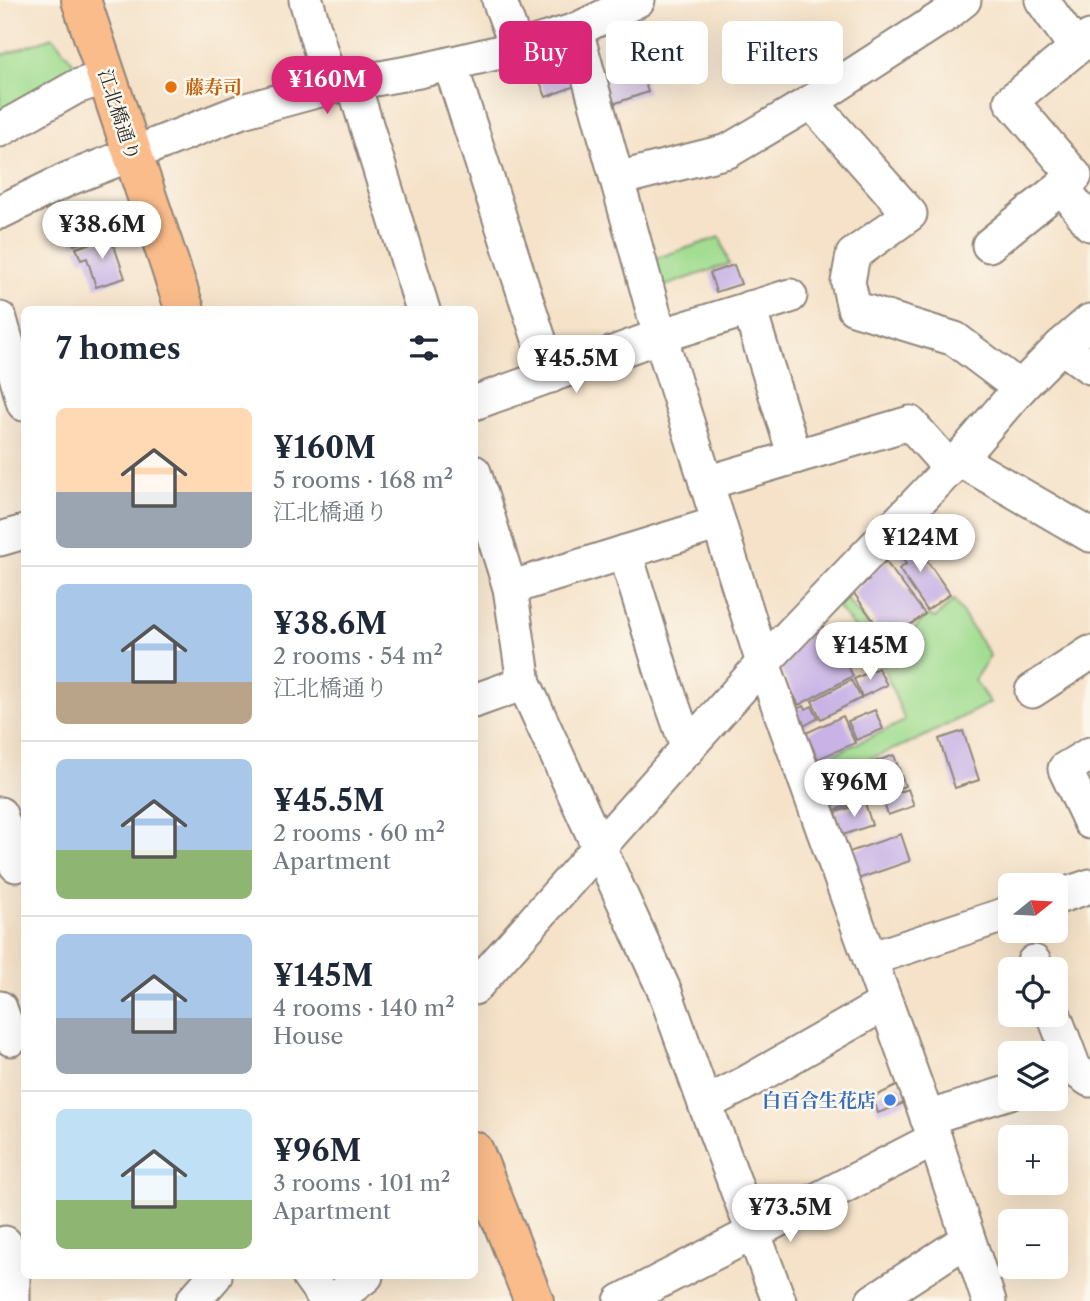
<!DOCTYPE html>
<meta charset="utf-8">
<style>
:root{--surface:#fff;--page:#f6f6f7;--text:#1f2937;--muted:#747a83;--line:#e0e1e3;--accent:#db2777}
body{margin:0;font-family:"Libre Caslon Text","Noto Serif JP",serif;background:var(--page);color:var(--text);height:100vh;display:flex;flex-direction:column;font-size:26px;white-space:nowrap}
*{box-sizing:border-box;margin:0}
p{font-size:23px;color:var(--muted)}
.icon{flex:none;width:38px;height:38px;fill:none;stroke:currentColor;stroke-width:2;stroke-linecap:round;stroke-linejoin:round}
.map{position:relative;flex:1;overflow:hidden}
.panel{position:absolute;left:21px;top:306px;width:457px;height:973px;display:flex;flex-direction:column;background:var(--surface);border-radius:10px;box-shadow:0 7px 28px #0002}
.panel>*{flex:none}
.top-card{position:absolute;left:499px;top:21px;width:485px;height:63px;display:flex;gap:14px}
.needle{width:46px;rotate:72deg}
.controls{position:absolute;left:998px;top:873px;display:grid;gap:14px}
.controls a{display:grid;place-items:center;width:70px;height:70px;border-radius:10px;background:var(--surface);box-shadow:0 7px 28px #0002;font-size:35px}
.price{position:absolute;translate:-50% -60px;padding:0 16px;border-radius:24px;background:#fff;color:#222;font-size:23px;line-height:46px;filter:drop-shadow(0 2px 4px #0008)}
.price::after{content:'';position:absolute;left:50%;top:42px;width:21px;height:16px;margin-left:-10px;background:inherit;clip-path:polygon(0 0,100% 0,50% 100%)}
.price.current{background:var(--accent);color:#fff}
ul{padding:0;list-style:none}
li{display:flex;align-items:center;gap:21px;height:175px;padding:0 35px}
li+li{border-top:2px solid var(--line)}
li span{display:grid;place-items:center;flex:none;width:196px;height:140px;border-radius:10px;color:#555}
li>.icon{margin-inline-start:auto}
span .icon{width:84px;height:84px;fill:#fffc;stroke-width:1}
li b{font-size:30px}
h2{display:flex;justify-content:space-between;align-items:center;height:84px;padding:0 35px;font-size:30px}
.chip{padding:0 24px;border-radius:10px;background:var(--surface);box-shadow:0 7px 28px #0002;font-size:24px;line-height:63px}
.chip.current{background:var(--accent);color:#fff}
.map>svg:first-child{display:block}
.green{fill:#a2dd91;stroke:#66845e;stroke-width:2}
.building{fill:#c8b2e6}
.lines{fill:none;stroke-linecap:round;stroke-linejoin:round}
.minor-casing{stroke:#90867a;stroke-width:37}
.major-casing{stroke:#90867a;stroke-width:42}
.minor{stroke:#fff;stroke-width:33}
.major{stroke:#fabc8b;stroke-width:38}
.food-dot{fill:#e8710a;stroke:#fbf7ec;stroke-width:2.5}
.shop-dot{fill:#3f7fe0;stroke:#fbf7ec;stroke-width:2.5}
.labels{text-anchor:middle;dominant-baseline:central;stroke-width:5;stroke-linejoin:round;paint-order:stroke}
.food-label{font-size:19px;font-weight:bold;fill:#c56008;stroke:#fbf7ec;text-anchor:start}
.street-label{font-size:19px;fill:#2b2b2b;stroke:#fbf7ec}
.shop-label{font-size:19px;font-weight:bold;fill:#366cbe;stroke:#fbf7ec;text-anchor:end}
</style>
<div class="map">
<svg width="1090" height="1301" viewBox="0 0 1090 1301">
<rect width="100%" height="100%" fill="#fbf7ec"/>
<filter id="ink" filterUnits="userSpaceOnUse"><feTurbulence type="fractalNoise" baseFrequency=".0143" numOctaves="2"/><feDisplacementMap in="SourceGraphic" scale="14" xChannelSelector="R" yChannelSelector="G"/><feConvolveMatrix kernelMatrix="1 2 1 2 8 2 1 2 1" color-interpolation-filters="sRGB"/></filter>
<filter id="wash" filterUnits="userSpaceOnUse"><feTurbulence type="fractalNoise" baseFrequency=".00686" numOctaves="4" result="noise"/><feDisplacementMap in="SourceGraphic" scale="28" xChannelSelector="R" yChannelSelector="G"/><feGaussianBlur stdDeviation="1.57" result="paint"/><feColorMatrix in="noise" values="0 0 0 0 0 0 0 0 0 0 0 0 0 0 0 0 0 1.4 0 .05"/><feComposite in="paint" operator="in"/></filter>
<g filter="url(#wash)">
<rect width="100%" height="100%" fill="#f5e2c9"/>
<g class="green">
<polygon points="53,37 76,66 73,78 0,120 0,56"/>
<polygon points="720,237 729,264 659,288 651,260"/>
<polygon points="843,595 891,653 928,615 935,618 954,600 990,656 974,680 990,703 917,740 820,778 815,763 905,721 881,661 836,605"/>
</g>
<g id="blocks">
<g class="building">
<polygon points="574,58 583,83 546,97 535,69"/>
<polygon points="641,71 648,92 604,107 597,82"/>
<polygon points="91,205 100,209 108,233 74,245 63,215"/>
<polygon points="111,237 125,278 96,287 87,258 81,260 76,248"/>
<polygon points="734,265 741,284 716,292 710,273"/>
<polygon points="909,535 950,594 927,610 899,569 906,564 893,546"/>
<polygon points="886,562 925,614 888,641 853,592 869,580 866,576"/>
<polygon points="823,626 839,658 843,656 853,676 799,705 778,665 810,633"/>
<polygon points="878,668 887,685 862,697 854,679"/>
<polygon points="851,680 861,698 821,719 812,701"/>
<polygon points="804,706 806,709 812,706 818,718 802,727 796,709"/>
<polygon points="875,710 883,729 856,740 848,721"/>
<polygon points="843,716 855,743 818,759 806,733"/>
<polygon points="963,731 979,780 955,788 939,739"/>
<polygon points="894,755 905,786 835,810 824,779"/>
<polygon points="908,789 914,806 888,815 882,797"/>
<polygon points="865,803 872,825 843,835 836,812"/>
<polygon points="901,834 910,861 858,879 849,852"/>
<polygon points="901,1084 907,1102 878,1113 873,1097"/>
</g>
</g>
</g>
<g filter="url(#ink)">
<use href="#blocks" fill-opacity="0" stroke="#90867a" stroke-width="2"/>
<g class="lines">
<g class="minor-casing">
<g id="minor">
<polyline points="306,0 331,87"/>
<polyline points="499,0 517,48"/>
<polyline points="1042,0 1076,48"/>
<polyline points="576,30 660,336 763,663 935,1139 989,1301"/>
<polyline points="1090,37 1011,101 1075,176 1062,186 1090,224"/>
<polyline points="450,64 551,376"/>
<polyline points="353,82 423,310"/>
<polyline points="811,102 910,214 853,255 848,282 854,308 955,339 1020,388"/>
<polyline points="0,130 76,87 106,77"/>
<polyline points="617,179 728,151 811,102 944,16 964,0"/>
<polyline points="0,212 68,179 242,111 331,87 419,71 517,48 576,30 638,0"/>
<polyline points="989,245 1062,186"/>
<polyline points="749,308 795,457"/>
<polyline points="0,319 24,404"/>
<polyline points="1061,346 1090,367"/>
<polyline points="474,403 660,336 790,296"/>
<polyline points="959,459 1090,535"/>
<polyline points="474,472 510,588 524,683 665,992 705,1104 779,1301"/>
<polyline points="706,483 910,423 950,468"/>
<polyline points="0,539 24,532"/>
<polyline points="625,552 667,689 688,749"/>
<polyline points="510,588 719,523"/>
<polyline points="1032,691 1090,653"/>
<polyline points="474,701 524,683"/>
<polyline points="1090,754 1065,769 1090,822"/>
<polyline points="0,814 16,865"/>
<polyline points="1055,898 1090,886"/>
<polyline points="870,959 1010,913"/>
<polyline points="1034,962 1036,970"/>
<polyline points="474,988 763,663 959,459 1020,388 1061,346 1090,321"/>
<polyline points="0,1008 11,1039"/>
<polyline points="1054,1015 1075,1070 1090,1080"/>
<polyline points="705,1104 744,1084 886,1003"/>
<polyline points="927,1118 1010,1092"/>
<polyline points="5,1243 13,1276 13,1301"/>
<polyline points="309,1276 327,1301"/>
<polyline points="193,1301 215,1276"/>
<polyline points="333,1301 366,1276"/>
<polyline points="621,1301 935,1139"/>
<polyline points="873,1301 968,1239"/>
</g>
</g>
<g class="major-casing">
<g id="major">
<polyline points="81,0 185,310"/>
<polyline points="474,1151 534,1301"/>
</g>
</g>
<use href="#minor" class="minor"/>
<use href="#major" class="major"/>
</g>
</g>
<circle class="food-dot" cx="171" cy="87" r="7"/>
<circle class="shop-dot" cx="890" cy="1100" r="7"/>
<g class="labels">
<g class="food-label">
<text x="185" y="87">藤寿司</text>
</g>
<g class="street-label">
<text transform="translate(119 115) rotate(72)">江北橋通り</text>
</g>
<g class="shop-label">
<text x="876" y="1100">白百合生花店</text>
</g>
</g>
</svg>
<div class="controls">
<a><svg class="needle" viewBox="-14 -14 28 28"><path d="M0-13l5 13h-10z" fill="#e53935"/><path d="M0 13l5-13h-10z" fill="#747a83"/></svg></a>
<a><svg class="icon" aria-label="locate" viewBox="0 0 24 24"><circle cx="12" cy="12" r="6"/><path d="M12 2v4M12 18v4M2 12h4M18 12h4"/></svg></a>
<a><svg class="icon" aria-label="layers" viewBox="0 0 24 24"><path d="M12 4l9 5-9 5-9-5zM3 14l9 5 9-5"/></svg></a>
<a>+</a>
<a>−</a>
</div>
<b class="price current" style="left:327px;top:116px">¥160M</b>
<b class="price" style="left:102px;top:261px">¥38.6M</b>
<b class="price" style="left:576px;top:395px">¥45.5M</b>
<b class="price" style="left:920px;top:574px">¥124M</b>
<b class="price" style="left:870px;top:682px">¥145M</b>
<b class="price" style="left:854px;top:819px">¥96M</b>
<b class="price" style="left:790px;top:1244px">¥73.5M</b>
<div class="top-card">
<a class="chip current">Buy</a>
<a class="chip">Rent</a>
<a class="chip">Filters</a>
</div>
<section class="panel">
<h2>7 homes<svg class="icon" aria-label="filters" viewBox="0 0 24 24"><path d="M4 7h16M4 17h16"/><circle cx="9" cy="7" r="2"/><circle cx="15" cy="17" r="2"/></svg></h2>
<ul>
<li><span style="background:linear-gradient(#ffd9b3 60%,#9aa5b1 0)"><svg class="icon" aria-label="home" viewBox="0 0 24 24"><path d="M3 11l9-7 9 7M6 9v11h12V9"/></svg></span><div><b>¥160M</b><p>5 rooms · 168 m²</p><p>江北橋通り</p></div></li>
<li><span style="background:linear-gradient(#a9c7e8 70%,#b9a48a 0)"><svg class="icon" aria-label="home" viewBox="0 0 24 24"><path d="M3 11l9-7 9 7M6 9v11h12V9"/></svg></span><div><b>¥38.6M</b><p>2 rooms · 54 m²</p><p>江北橋通り</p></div></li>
<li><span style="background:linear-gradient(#a9c7e8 65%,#8fb573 0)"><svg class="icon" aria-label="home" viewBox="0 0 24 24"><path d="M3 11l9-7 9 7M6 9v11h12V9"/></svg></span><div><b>¥45.5M</b><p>2 rooms · 60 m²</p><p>Apartment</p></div></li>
<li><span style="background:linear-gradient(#a9c7e8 60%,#9aa5b1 0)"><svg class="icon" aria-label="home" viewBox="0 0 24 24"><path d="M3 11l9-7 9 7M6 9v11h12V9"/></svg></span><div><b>¥145M</b><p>4 rooms · 140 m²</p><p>House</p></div></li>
<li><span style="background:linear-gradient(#bfe0f5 65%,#8fb573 0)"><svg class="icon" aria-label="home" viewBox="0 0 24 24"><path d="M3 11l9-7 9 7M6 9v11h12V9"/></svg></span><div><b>¥96M</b><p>3 rooms · 101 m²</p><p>Apartment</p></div></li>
</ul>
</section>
</div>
